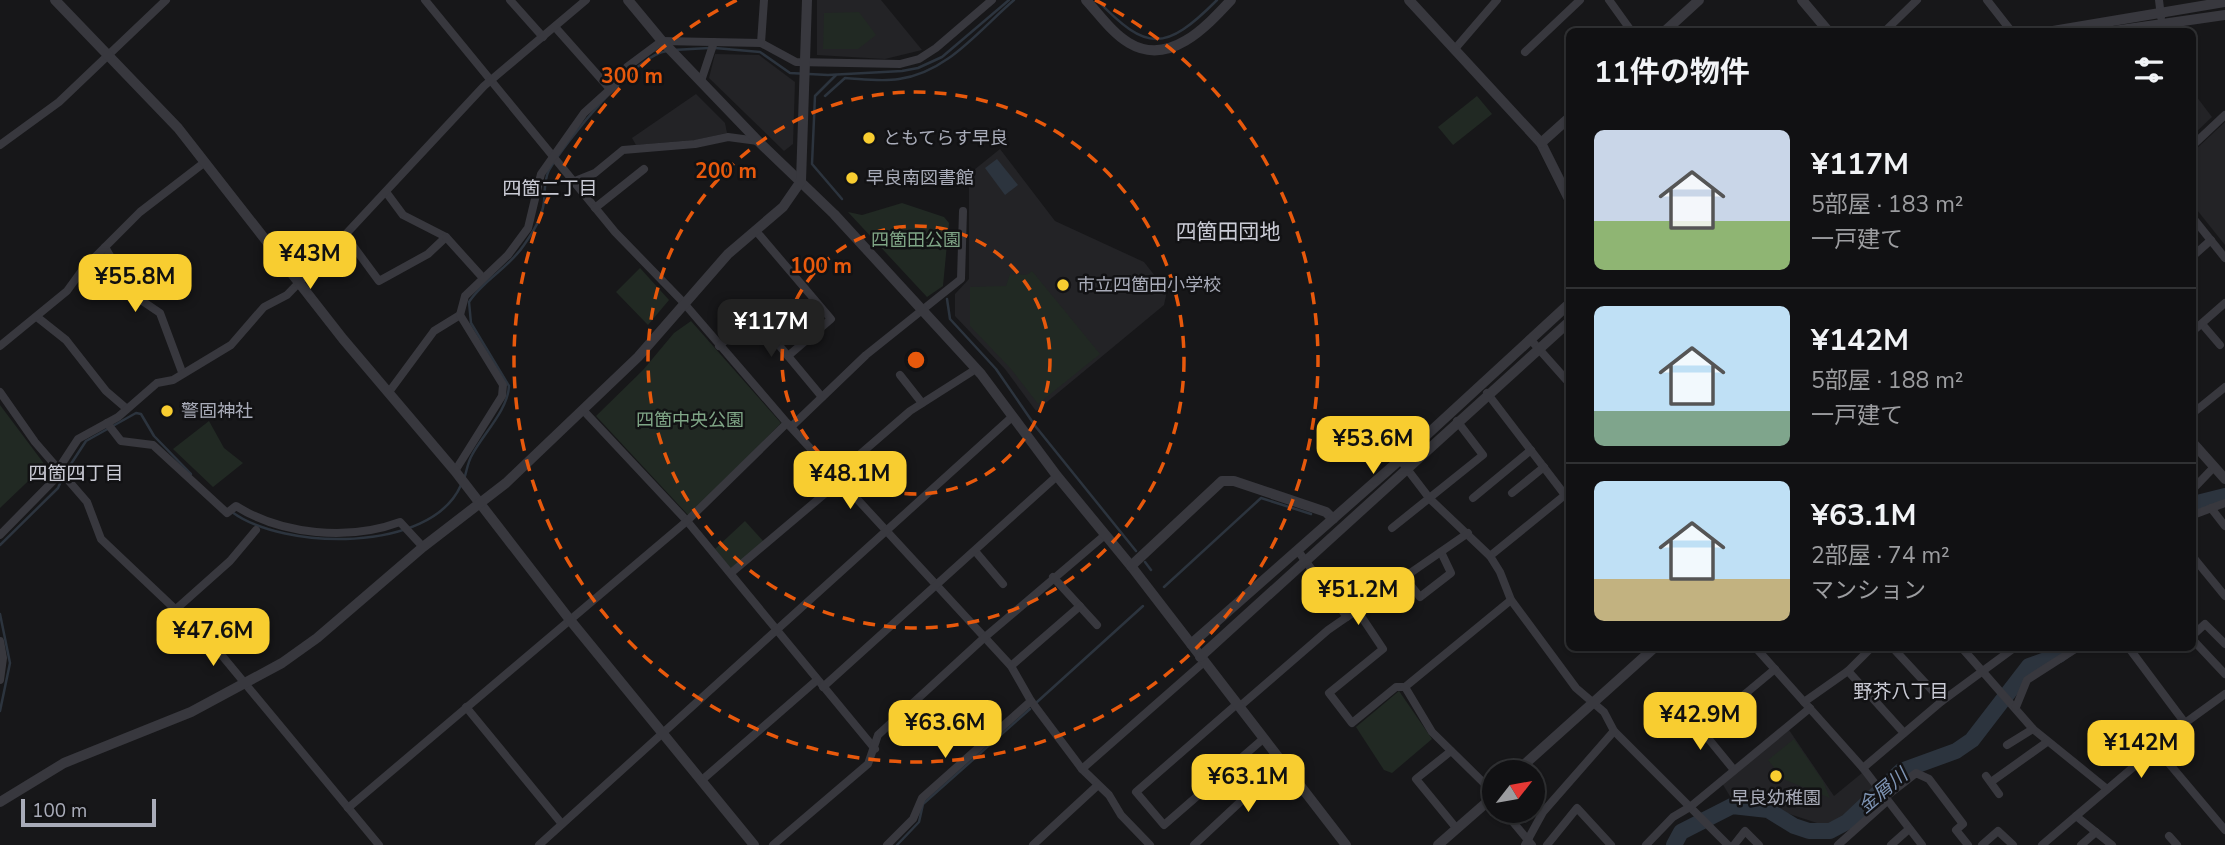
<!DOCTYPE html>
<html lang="ja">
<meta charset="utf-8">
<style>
:root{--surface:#111113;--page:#1a1a1c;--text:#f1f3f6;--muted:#9c9da0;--line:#303133;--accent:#f8cd30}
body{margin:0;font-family:"Nunito Sans","Noto Sans JP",sans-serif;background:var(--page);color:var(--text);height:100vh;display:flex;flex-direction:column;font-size:26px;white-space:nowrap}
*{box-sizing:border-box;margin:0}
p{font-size:23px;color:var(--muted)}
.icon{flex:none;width:38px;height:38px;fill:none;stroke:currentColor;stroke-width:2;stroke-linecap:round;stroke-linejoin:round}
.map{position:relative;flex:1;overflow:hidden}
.panel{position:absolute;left:1566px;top:28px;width:630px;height:623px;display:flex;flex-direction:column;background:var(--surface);border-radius:10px;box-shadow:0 2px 5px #0004,0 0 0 2px var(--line)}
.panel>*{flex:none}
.needle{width:46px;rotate:59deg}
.tools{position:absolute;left:1482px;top:760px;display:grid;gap:14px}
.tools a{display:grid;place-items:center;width:63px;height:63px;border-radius:50%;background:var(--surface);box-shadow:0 2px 5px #0004,0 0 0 2px var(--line);font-size:35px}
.scale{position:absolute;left:21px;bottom:18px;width:135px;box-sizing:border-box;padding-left:7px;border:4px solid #a9acb9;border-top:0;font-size:19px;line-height:24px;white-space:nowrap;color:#a9acb9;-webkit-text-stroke:5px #121214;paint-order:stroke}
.price{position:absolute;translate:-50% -60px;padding:0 16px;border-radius:14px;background:var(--accent);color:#111;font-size:23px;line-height:46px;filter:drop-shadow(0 2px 4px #0008)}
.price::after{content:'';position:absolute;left:50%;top:42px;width:21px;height:16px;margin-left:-10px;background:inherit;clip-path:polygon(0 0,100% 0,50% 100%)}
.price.on{background:#222;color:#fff}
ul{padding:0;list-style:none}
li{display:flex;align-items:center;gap:21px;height:175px;padding:0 28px}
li+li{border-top:2px solid var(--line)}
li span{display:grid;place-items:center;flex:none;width:196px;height:140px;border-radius:10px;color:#555}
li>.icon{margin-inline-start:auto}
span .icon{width:84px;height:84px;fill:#fffc;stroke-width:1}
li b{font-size:30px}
h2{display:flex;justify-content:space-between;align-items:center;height:84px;padding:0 28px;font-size:30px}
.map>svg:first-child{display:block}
.built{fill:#232326}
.green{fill:#212923}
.water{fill:#2c343e}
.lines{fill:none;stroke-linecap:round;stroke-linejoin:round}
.stream{stroke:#2c343e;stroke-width:2.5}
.river{stroke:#2c343e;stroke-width:16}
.minor{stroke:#38383e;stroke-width:8}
.tertiary{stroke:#38383e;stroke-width:10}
.ring{fill:none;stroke:#e8590c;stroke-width:3.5;stroke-dasharray:12 9}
.poi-dot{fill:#f8cd30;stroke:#121214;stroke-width:2.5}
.labels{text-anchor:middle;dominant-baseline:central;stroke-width:5;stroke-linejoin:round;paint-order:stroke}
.poi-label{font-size:18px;fill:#a9acb9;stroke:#121214;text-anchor:start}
.park-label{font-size:18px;fill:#7fa586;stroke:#121214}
.neighbourhood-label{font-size:19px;fill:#cacbd5;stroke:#121214}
.water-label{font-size:19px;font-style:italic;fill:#7f95b5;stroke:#121214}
.quarter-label{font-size:21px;fill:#cacbd5;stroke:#121214}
.centre{fill:#e8590c;stroke:#121214;stroke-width:3.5}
.ring-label{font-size:21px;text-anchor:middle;font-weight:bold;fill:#e8590c;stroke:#121214;stroke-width:5;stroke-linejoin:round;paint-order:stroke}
</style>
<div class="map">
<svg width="2225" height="845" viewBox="0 0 2225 845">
<rect width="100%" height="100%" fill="#171719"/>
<g class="built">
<polygon points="817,0 881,0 922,50 885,59 817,55"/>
<polygon points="715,54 759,55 795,82 793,144 784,151 709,78"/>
<polygon points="2193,92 2212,117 2193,135"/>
<polygon points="696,94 725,123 727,133 695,140 636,145 632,138"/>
<polygon points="2225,122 2225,245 2193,205 2193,152"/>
<polygon points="1000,149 1055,221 1144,262 1167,291 1164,305 1036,411 1005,369 955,316 955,294 969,279 969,174"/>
<polygon points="1789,730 1834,796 1862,773 1874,788 1843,818 1829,824 1817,823 1741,798 1731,798 1722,783"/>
</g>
<g class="green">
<polygon points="859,12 876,35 858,49 823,49 824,13"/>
<polygon points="1477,96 1492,114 1453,145 1438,127"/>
<polygon points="902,203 944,217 949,223 943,286 927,297 848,212 862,215"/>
<polygon points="640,268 669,300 648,325 616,292"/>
<polygon points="1032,271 1100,354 1038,404 1011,369 970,326 970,287 1006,286 1010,274 1027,275"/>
<polygon points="691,321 781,423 689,516 596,416 643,370 674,333"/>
<polygon points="0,405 45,465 0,508"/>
<polygon points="209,421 224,448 243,463 213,487 173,449"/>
<polygon points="745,521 764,542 733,571 715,549"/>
<polygon points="1399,691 1432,739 1392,773 1384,770 1356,727"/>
<polygon points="1794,739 1823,781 1830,798 1783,779 1768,760"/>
</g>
<polygon class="water" points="997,159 1018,185 1005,195 985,168"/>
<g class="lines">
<g class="stream">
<path d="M 1097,0 C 1147,52 1165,52 1217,0"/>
<polyline points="715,48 760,52 790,73 828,75 902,71 918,68 942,57 1009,0"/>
<polyline points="673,50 709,48"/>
<polyline points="836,75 815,96 812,164 842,199"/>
<path d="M 825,96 L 845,78 C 863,79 881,82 899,79 C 947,73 980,29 1014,0"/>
<polyline points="947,299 950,319 996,369 1036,427 1136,551"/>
<polyline points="65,473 86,441 136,413 141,414 154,436 191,474"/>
<path d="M 465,476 C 467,469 468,462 472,455 C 483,434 508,410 509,386 L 471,323 L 469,302 C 483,280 509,268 524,245 C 533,232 542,218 544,202 C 545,191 544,180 549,170 C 566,141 635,55 667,51"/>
<path d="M 232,512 C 283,550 431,554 461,485"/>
<polyline points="0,545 58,488 62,479"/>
<polyline points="1145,562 1151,570"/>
<polyline points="1164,587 1261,498 1311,514"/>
<polyline points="0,614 10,663 0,711"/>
<polyline points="1037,702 1143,606"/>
<polyline points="897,845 919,822 923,804 1030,709"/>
</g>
<g class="river">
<polyline points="2193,504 2225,496"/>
<polyline points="1674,845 1681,832 1732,806 1768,810 1794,826 1809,831 1830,831 1847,822 1901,771 1956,751 1972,740 2029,666 2059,655 2068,648"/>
</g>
<g class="minor">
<polyline points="425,0 615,232 683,302 787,423 1011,666 1031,701 1082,769 1109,795 1121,815 1150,845"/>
<polyline points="510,0 543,37"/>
<polyline points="764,0 761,43 796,62 900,64 919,59 936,48 992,0"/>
<polyline points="1609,0 1632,32"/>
<polyline points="1987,0 2012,32"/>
<polyline points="2159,0 2161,17"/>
<polyline points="555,27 610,89"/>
<polyline points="1884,32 1917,0"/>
<polyline points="1454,50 1497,0"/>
<polyline points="1525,52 1580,0"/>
<polyline points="701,81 714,42"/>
<polyline points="0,145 59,102 166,0"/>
<polyline points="2193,145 2225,115"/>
<polyline points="575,181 595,173 623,150 695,144 728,137 758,141"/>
<polyline points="595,208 644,169"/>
<polyline points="2193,218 2225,258"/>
<polyline points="756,231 831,319 788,356"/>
<polyline points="345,235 379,281 428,254 446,237 403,215 386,192"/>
<polyline points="446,237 483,278"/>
<polyline points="105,247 132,294 160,313 182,372"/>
<polyline points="2193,256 2211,240"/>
<polyline points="37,317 66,340 106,391 127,409"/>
<polyline points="2202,324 2220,345"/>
<polyline points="2193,331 2225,303"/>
<polyline points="1530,339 1570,384"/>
<polyline points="0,346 67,291 83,269 140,212 205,162"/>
<polyline points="719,346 754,315 822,397"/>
<polyline points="900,375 922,403"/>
<polyline points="0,392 35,442 87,502 101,539 214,646 379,845"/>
<polyline points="389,392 434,331 460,315"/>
<polyline points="1487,393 1565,495 1490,556"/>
<polyline points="583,410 687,521 875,749"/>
<polyline points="2193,413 2225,387"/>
<path d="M 107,423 L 121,441 L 153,445 L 227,513 L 236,506 C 282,535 349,541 400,522 L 423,547"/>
<polyline points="791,427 866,355 961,279 963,211"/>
<polyline points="1404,465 1430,499 1490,556 1500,572 1511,600 1576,688 1604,712 1614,731 1728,845"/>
<polyline points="455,471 502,396 503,385 460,315 465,296 508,255 528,228 541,174 584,113 615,85 627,67 662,41 761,43"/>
<polyline points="836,475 910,411 976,369"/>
<polyline points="2193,489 2214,467"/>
<polyline points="1512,493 1544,467"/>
<polyline points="1473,498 1531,450"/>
<polyline points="2211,508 2225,526"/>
<polyline points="2193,515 2225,503"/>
<polyline points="1392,528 1483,455 1457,421"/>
<polyline points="0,535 58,476 59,468 78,439 118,417 157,383 173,380 231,345 264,307 287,295 345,235 484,86 586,0"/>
<polyline points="975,551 1003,584"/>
<polyline points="1298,551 1347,617"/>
<polyline points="2193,557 2225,596"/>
<polyline points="731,573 841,480"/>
<polyline points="1053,577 1097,625"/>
<polyline points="1404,577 1420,597 1451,573 1441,552"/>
<polyline points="175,610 230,561 256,530"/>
<polyline points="1357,610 1383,649 1329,693 1352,723 1396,687 1405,687 1511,600"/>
<polyline points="2193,635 2205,624 2225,644"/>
<polyline points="2193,640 2225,674"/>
<polyline points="0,641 3,658 0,680"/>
<polyline points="1756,648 1863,768 1922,845"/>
<polyline points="1893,648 1942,701"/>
<polyline points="1962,648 2033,729 2107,789"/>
<polyline points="2129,648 2185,723"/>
<polyline points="1011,666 1080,606"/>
<polyline points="1848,671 1904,733"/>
<polyline points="823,687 1057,476"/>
<polyline points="1405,687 1432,732 1494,793"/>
<polyline points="1804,702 1848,671 1871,648"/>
<polyline points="1237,704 1136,792 1164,825 1263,739"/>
<polyline points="466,707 562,824"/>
<polyline points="1239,707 1328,630 1468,533"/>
<polyline points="2016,707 2027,680 2077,648"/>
<polyline points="1727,709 1775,669"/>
<polyline points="1689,715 1734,770"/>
<polyline points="2007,745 2033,729"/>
<polyline points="2156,748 2225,830"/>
<polyline points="1451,751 1416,779 1457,829"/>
<polyline points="1863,768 1942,701 2014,648"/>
<polyline points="1082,769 1204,662"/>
<polyline points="1986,776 1999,794"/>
<polyline points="702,780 817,680"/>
<polyline points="1991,782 2047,742"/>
<polyline points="1884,798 1916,773 1929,779 1963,824 1956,830 1968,845"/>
<polyline points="348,808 687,521 787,423"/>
<polyline points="1503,810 1532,845"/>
<polyline points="2076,816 2112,845"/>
<polyline points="2169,836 2177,845"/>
<polyline points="539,845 1012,417"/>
<polyline points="773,845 868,764 878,735 985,637 1105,535"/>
<polyline points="887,845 913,819 922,798 1031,701"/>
<polyline points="1033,845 1098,785"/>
<polyline points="1194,845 1282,763"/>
<polyline points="1525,845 1543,812 1614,731"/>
<polyline points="1547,845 1577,808 1611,845"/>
<polyline points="1646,845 1673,817 1690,807 1810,708"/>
<polyline points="1734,845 1745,831 1759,845"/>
<polyline points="1838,845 1886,802"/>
<polyline points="1891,845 1909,829"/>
<polyline points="1982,845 1998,831 2013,845"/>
<polyline points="2042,845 2185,723 2225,694"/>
<polyline points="2081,845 2096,832"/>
</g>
<g class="tertiary">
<polyline points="55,0 178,128 343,339 455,471 570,620 754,845"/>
<polyline points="628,0 662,41 758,141 834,214 981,374 1057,476 1131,566 1346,845"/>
<path d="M 1086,0 C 1099,14 1112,33 1129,43 C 1169,67 1206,27 1231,0"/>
<polyline points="1409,0 1541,143 1570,201"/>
<polyline points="1802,0 1829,32"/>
<polyline points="1664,32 1699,0"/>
<polyline points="2047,32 2225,2"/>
<polyline points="2107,32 2225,15"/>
<polyline points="1541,143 1570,117"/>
<polyline points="2193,443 2225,479"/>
<polyline points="1131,566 1222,481 1234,481 1326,512 1333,519"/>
<polyline points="1191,644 1394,465 1570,303"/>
<polyline points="1200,657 1570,321"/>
<polyline points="1516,772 1654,648"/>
<polyline points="0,802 64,763 191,712 282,663 317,638 423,547 506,483 638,357 728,254 783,207 801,181 807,0"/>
<polyline points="1438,845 1494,796"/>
</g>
</g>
<g class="ring">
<circle cx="916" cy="360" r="134"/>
<circle cx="916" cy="360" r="268"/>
<path d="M1095 0A402 402 0 1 1 737 0"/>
</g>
<g class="poi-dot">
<circle cx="869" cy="138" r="7"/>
<circle cx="852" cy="178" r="7"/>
<circle cx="1063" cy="285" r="7"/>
<circle cx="167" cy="411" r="7"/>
<circle cx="1776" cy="776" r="7"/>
</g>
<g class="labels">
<g class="poi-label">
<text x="883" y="138">ともてらす早良</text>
<text x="866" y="178">早良南図書館</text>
<text x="1077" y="285">市立四箇田小学校</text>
<text x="181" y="411">警固神社</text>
<text x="1776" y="798" text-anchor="middle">早良幼稚園</text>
</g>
<g class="park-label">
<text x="916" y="240">四箇田公園</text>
<text x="690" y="420">四箇中央公園</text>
</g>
<g class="neighbourhood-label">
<text x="550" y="189">四箇二丁目</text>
<text x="76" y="474">四箇四丁目</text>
<text x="1901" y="692">野芥八丁目</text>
</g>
<g class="water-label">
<text transform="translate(1883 791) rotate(-40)">金屑川</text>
</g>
<g class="quarter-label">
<text x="1228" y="232">四箇田団地</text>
</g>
</g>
<circle cx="916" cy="360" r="10" class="centre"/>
<g class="ring-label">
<text x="632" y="83">300 m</text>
<text x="726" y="178">200 m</text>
<text x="821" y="273">100 m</text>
</g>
</svg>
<div class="tools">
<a><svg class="needle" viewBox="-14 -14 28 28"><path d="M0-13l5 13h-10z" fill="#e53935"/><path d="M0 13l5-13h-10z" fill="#9c9da0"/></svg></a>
</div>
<div class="scale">100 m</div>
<b class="price" style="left:310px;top:291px">¥43M</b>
<b class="price" style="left:135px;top:314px">¥55.8M</b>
<b class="price on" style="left:771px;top:359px">¥117M</b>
<b class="price" style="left:1373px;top:476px">¥53.6M</b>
<b class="price" style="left:850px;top:511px">¥48.1M</b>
<b class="price" style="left:1358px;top:627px">¥51.2M</b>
<b class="price" style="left:213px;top:668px">¥47.6M</b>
<b class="price" style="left:1700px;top:752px">¥42.9M</b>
<b class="price" style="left:945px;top:760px">¥63.6M</b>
<b class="price" style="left:2141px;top:780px">¥142M</b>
<b class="price" style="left:1248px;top:814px">¥63.1M</b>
<section class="panel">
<h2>11件の物件<svg class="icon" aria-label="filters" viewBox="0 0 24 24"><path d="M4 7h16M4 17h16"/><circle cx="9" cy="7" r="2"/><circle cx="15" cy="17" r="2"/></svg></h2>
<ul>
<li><span style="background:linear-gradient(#c9d6e8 65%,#8fb573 0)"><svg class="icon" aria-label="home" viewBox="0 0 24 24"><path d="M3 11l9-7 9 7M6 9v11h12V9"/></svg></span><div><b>¥117M</b><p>5部屋 · 183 m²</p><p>一戸建て</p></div></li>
<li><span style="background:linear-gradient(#bfe0f5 75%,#7fa58c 0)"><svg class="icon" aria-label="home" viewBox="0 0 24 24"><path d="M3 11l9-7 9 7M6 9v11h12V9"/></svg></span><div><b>¥142M</b><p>5部屋 · 188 m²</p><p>一戸建て</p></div></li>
<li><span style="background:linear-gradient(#bfe0f5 70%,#c2b280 0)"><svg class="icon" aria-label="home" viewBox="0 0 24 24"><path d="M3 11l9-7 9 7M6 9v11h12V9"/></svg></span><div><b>¥63.1M</b><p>2部屋 · 74 m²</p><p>マンション</p></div></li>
</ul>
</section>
</div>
